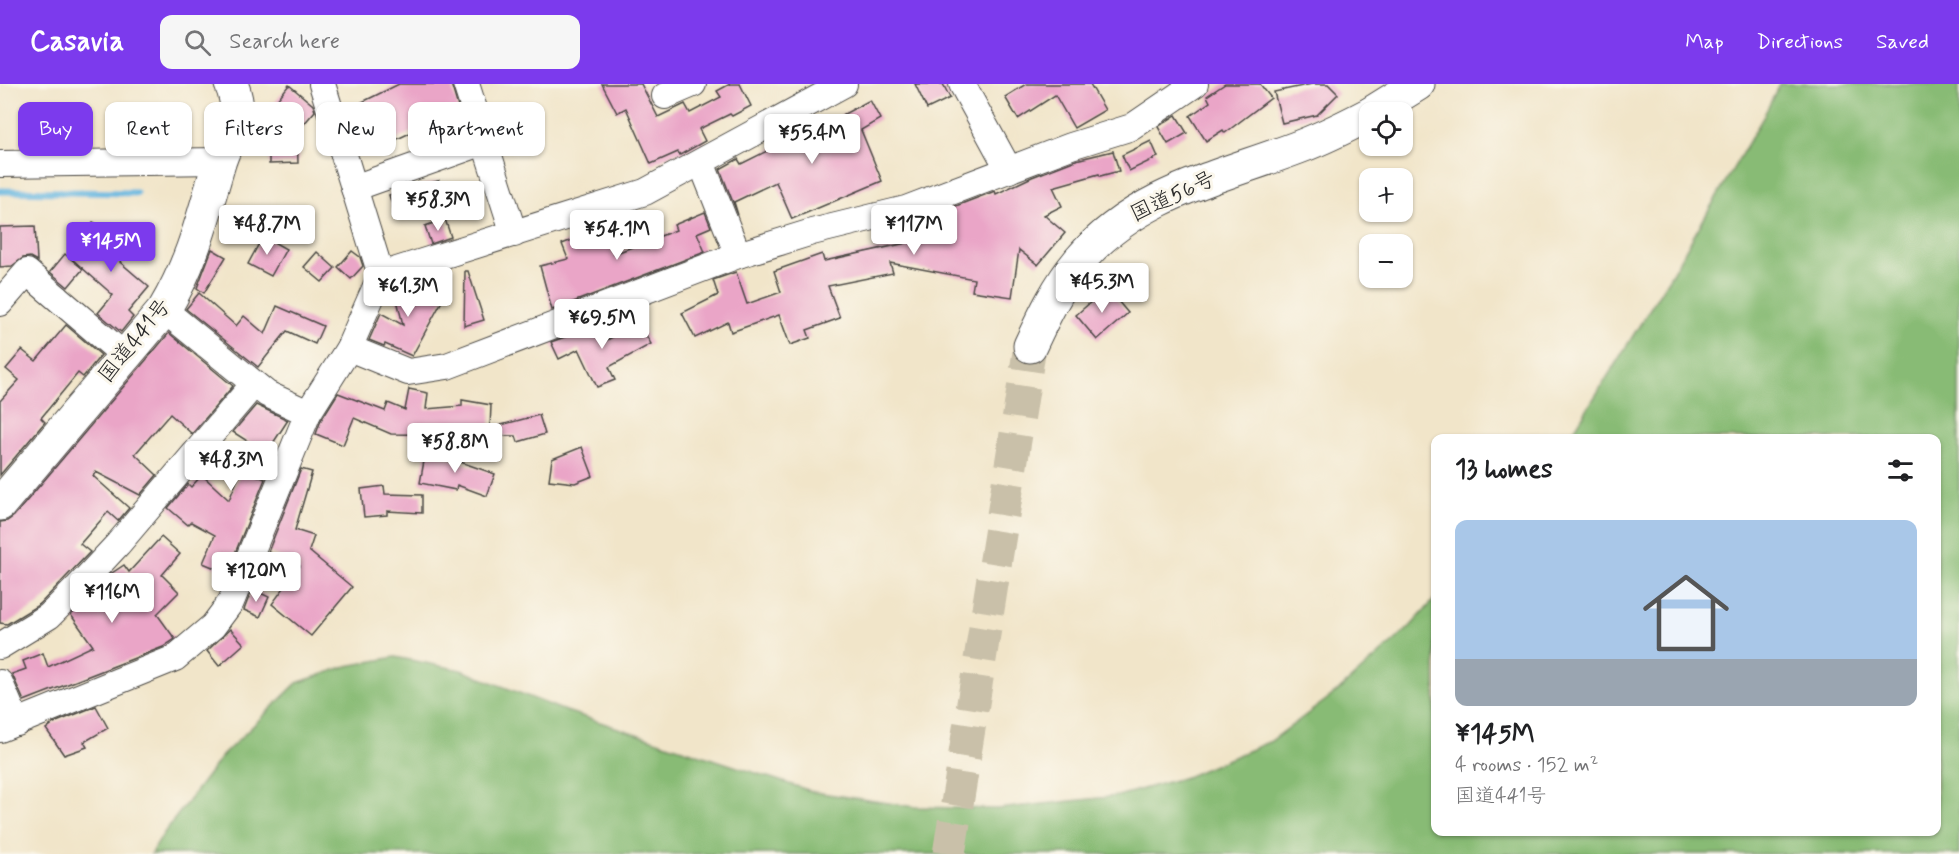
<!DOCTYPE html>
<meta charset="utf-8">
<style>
:root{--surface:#fff;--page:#f6f6f6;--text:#202124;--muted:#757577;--accent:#7c3aed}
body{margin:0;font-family:Mynerve,"Klee One",sans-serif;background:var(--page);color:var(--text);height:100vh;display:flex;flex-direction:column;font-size:22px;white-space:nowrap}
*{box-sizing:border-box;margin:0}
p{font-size:20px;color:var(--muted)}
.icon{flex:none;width:33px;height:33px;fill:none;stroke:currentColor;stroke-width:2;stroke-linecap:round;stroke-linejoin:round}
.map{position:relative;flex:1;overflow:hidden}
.details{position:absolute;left:1431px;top:350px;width:510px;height:402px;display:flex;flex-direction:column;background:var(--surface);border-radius:12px;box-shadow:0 2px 4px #0004}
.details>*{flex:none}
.banner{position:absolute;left:18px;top:18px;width:570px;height:54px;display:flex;gap:12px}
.tools{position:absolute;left:1359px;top:18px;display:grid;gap:12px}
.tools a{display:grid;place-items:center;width:54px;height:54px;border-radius:12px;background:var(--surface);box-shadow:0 2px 4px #0004;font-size:30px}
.price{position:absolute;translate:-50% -51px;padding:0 14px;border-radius:6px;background:#fff;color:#222;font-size:20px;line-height:39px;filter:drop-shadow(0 2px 3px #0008)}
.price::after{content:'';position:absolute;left:50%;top:36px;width:18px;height:14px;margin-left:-9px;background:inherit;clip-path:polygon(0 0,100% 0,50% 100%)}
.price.selected{background:var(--accent);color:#fff}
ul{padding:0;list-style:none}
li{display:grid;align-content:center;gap:12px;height:318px;padding:0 24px}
li span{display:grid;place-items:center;height:186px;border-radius:12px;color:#555}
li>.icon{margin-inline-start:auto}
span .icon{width:108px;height:108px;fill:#fffc;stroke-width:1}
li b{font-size:26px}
h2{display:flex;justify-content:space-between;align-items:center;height:72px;padding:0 24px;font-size:26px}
.chip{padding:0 21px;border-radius:12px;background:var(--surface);box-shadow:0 2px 4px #0004;font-size:21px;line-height:54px}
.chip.selected{background:var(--accent);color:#fff}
header{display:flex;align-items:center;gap:36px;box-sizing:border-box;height:84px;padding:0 30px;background:var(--accent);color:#fff}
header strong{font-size:28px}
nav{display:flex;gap:33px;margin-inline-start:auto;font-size:21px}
.search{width:420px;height:54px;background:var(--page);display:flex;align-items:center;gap:15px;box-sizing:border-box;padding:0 21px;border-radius:12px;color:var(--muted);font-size:22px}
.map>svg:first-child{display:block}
.forest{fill:#88bb75;stroke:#5a7350;stroke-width:1.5}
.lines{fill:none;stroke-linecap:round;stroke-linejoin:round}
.stream{stroke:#64b5df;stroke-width:7}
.building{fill:#eaa5c7}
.trunk-tunnel{stroke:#c9c0a9;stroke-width:33;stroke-dasharray:33 16;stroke-linecap:butt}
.minor-casing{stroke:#494743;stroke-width:28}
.trunk-casing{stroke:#494743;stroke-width:35}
.minor{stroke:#fff;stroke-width:26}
.trunk{stroke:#fff;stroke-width:33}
.labels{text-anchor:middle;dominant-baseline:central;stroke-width:6;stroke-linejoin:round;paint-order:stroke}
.street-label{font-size:22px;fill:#2b2b2b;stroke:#fbf7ec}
</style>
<header>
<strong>Casavia</strong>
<div class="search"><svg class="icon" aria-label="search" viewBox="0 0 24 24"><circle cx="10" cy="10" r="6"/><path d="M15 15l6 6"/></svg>Search here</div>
<nav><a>Map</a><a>Directions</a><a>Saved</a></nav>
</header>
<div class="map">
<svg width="1959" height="770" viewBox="0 0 1959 770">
<rect width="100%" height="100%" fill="#fbf7ec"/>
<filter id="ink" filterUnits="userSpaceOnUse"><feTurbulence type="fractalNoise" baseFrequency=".0167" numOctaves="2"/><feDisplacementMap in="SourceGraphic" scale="12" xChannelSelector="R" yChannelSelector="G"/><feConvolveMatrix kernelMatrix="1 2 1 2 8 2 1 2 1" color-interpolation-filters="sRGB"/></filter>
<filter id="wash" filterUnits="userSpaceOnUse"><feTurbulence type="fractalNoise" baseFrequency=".008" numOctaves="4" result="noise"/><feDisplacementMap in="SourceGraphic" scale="24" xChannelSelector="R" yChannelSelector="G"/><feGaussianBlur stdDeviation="1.35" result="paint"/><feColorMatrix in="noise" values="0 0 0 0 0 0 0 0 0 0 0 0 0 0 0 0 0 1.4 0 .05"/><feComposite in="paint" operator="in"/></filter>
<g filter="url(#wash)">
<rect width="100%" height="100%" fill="#f1e5c9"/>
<polygon class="forest" points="1780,0 1959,0 1959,770 151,770 164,749 222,672 297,599 347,582 395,573 461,586 560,625 814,708 915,723 997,725 1118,712 1186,693 1271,657 1338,607 1409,544 1435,515 1436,747 1936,747 1936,354 1569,354 1671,191 1761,37"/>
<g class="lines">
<polyline class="stream" points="0,107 136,109"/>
</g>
<g id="blocks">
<g class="building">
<polygon points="399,0 451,0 466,49 423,64 414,47 387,60 380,46 356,58 346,26"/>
<polygon points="602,0 641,0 658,33 685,20 690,29 721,13 717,7 730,0 740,0 751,22 732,32 730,30 699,45 705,57 680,71 678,68 651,80 626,24 617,29"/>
<polygon points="915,0 943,0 950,14 927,25"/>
<polygon points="1026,0 1090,0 1105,26 1074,44 1055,11 1018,35 1005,13"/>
<polygon points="1225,0 1260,0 1271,14 1225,49 1223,46 1206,57 1190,32 1210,18 1207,12"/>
<polygon points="1312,0 1328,0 1338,10 1317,31 1282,39 1274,8"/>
<polygon points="289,1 313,21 315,27 297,48 298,79 269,80 269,56 252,44 254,36 264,24 268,27"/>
<polygon points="870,16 880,35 861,46 882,97 792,135 776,98 734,118 738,131 720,85 738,75 741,80 785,58 787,61"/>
<polygon points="1176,31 1187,49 1168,60 1158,43"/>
<polygon points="1151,57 1158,73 1129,87 1122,71"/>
<polygon points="1113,67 1119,87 1100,92 1099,90 1053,103 1062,122 1044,131 1065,149 1038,181 1019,166 1012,213 972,207 974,195 890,179 893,189 828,202 840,234 807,246 810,254 790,261 779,231 731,248 728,238 695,254 682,229 718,211 713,196 736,188 747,220 781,208 774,187 822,170 824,177 906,159 910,147 954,159 943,127 995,107 996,110 1032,93 1076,76"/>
<polygon points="438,97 409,130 396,133 389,111"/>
<polygon points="705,128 711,143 697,149 705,168 552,226 540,182 568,175 562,160 603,144 614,170 676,146 674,141"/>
<polygon points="445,135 451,153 431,160 425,142"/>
<polygon points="93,138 130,159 120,178 149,203 128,228 133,233 121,248 98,229 113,211 72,175"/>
<polygon points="35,142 37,177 30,173 23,174 12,182 0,183 0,143"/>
<polygon points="263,152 286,165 271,192 248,180"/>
<polygon points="212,165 226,173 204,209 197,204"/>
<polygon points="352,167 360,173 363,182 351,195 338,183"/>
<polygon points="317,168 335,184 322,198 304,183"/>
<polygon points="65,170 83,185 68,203 50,188"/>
<polygon points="465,187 468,187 484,236 464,242"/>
<polygon points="422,194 427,213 448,206 412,272 385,260 384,262 369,256 381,229 403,241 394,203"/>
<polygon points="1107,204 1128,229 1097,256 1076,231"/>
<polygon points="199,209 236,242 244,232 265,250 277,222 323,242 315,260 287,247 258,283 186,225"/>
<polygon points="639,239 651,260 609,283 615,296 597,303 579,265 559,275 551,258 595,242 605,257"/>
<polygon points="66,241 101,271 83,293 78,289 41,334 45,338 0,391 0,317 19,296 6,285 22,266 36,277"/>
<polygon points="169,249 233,302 192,350 170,330 135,370 157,391 140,411 96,388 93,392 129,424 118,437 108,428 80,460 90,468 40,520 7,540 0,539 0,438 7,437 14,432"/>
<polygon points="409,305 428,309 426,325 462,322 462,316 491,321 490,344 539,331 545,350 518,358 516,352 391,350 354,334 343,361 316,350 321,336 338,309 385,327 388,319 405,326"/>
<polygon points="256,321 288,336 253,390 265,395 227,489 203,479 215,451 191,438 188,441 168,424 188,400 191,403 202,391 229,416 252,360 233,348"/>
<polygon points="582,363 593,392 575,399 549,396 552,375"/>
<polygon points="426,366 495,390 487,412 457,401 456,406 420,399"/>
<polygon points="301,385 312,388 295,446 314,452 309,467 352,503 311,552 272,520 300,482 268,468"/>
<polygon points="384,402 385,410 422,411 422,429 387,427 387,431 364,433 361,405"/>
<polygon points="161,453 180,470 162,491 179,508 157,530 175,555 163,563 24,617 12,590 26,585 23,577 43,569 48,583 93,562 71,531 109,491 124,481 129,488"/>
<polygon points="252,505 269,513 260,533 244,526"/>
<polygon points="230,545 244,560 219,582 207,567"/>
<polygon points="96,622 108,644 84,658 87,663 64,671 46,645 54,639"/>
</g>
</g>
</g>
<g filter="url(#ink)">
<use href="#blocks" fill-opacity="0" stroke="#494743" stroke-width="1.5"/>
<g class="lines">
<polyline class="trunk-tunnel" points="949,770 1030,262"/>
<g class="minor-casing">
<g id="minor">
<polyline points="466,0 514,150"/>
<polyline points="962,0 1009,86"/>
<polyline points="665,12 693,0"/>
<polyline points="701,78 738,171"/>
<polyline points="0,80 220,77"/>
<polyline points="354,104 484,58"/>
<polyline points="381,191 645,108 844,0"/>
<polyline points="0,219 27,188 125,272"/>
<polyline points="164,226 267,310 308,329 349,264 381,191 322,0"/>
<polyline points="349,264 408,288 447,282 738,171 812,148 906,125 1071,62 1132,43 1195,0"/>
<polyline points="0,562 49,532 77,504 118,460 254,300"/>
<polyline points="0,599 17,639"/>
<polyline points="0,645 175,574 213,542 231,518 308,329"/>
</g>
</g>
<g class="trunk-casing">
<g id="trunk">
<polyline points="1373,28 1418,0"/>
<path d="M 1030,262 C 1044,232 1058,202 1080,176 C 1137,109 1221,93 1299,63 C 1323,54 1347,42 1370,30"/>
<path d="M 0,420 L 164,226 C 193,177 203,133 219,79 C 224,63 233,48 236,31 C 238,22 235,8 231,0"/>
</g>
</g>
<use href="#minor" class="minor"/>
<use href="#trunk" class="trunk"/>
</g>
</g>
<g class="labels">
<g class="street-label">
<text transform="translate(1173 113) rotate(-25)">国道56号</text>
<text transform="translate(135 257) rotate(-51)">国道441号</text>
</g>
</g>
</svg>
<div class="tools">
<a><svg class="icon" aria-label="locate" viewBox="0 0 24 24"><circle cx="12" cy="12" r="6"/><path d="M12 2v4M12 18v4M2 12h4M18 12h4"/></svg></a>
<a>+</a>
<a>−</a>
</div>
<b class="price" style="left:812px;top:81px">¥55.4M</b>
<b class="price" style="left:438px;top:148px">¥58.3M</b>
<b class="price" style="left:267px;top:172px">¥48.7M</b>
<b class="price" style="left:914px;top:172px">¥117M</b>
<b class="price" style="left:617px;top:177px">¥54.1M</b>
<b class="price selected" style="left:111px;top:189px">¥145M</b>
<b class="price" style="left:1102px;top:230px">¥45.3M</b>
<b class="price" style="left:408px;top:234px">¥61.3M</b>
<b class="price" style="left:602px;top:266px">¥69.5M</b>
<b class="price" style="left:455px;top:390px">¥58.8M</b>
<b class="price" style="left:231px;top:408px">¥48.3M</b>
<b class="price" style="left:256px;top:519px">¥120M</b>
<b class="price" style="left:112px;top:540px">¥116M</b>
<div class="banner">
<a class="chip selected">Buy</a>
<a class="chip">Rent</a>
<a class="chip">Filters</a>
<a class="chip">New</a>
<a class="chip">Apartment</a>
</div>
<section class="details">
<h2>13 homes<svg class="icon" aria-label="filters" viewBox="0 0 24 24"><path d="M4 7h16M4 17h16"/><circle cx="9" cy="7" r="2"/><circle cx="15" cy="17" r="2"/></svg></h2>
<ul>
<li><span style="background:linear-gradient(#a9c7e8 75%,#9aa5b1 0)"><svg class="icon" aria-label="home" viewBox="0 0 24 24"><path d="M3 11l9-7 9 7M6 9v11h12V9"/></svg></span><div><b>¥145M</b><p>4 rooms · 152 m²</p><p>国道441号</p></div></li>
</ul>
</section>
</div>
